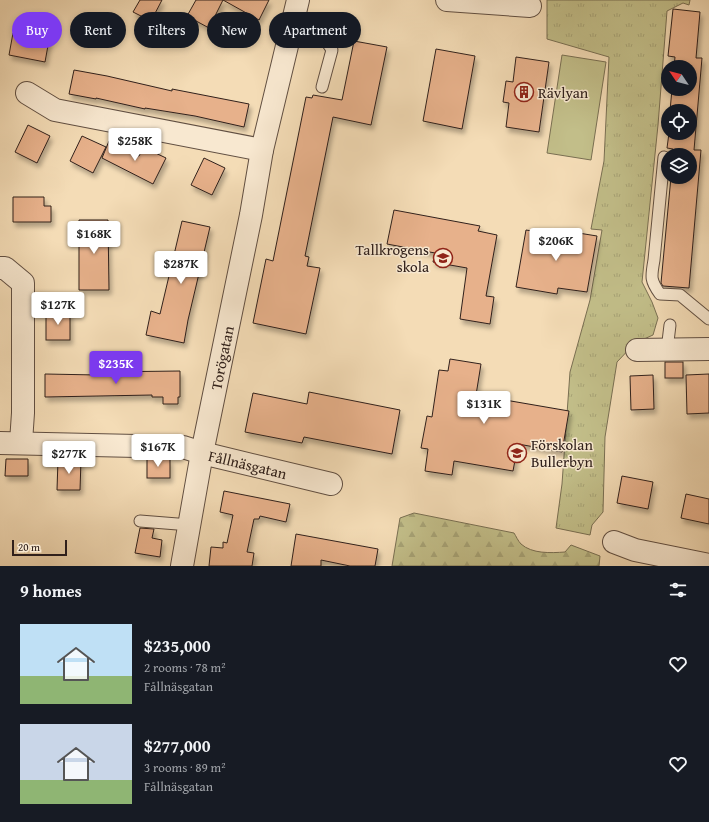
<!DOCTYPE html>
<meta charset="utf-8">
<style>
:root{--surface:#171b24;--page:#242831;--text:#f1f3f6;--muted:#9ea1a6;--accent:#7c3aed}
body{margin:0;font-family:"Gentium Book Plus",serif;background:var(--page);color:var(--text);height:100vh;display:flex;flex-direction:column;font-size:15px;white-space:nowrap}
*{box-sizing:border-box;margin:0}
p{font-size:13px;color:var(--muted)}
.icon{flex:none;width:22px;height:22px;fill:none;stroke:currentColor;stroke-width:2;stroke-linecap:round;stroke-linejoin:round}
.map{position:relative;height:566px;overflow:hidden}
.details{display:flex;flex-direction:column;background:var(--surface);flex:1}
.details>*{flex:none}
.top-card{position:absolute;left:12px;top:12px;width:400px;height:36px;display:flex;gap:8px}
.needle{width:26px;rotate:305deg}
.fabs{position:absolute;left:661px;top:60px;display:grid;gap:8px}
.fabs a{display:grid;place-items:center;width:36px;height:36px;border-radius:50%;background:var(--surface);box-shadow:0 2px 6px #0003;font-size:20px}
.scale{position:absolute;left:12px;bottom:10px;width:55px;box-sizing:border-box;padding-left:4px;border:2px solid #30201b;border-top:0;font-size:11px;line-height:14px;white-space:nowrap;color:#30201b;-webkit-text-stroke:3px #f8e8d0;paint-order:stroke}
.price{position:absolute;translate:-50% -34px;padding:0 9px;border-radius:4px;background:#fff;color:#222;font-size:13px;line-height:26px;filter:drop-shadow(0 1px 2px #0008)}
.price::after{content:'';position:absolute;left:50%;top:24px;width:12px;height:9px;margin-left:-6px;background:inherit;clip-path:polygon(0 0,100% 0,50% 100%)}
.price.on{background:var(--accent);color:#fff}
ul{padding:0;list-style:none}
li{display:flex;align-items:center;gap:12px;height:100px;padding:0 20px}
li span{display:grid;place-items:center;flex:none;width:112px;height:80px;border-radius:0px;color:#555}
li>.icon{margin-inline-start:auto}
span .icon{width:48px;height:48px;fill:#fffc;stroke-width:1}
li b{font-size:17px}
h2{display:flex;justify-content:space-between;align-items:center;height:48px;padding:0 20px;font-size:17px}
.chip{padding:0 14px;border-radius:18px;background:var(--surface);box-shadow:0 2px 6px #0003;font-size:14px;line-height:36px}
.chip.on{background:var(--accent);color:#fff}
.map>svg:first-child{display:block}
.grass{fill:url(#grass-tufts);stroke:#796f52}
.forest{fill:url(#forest-firs);stroke:#796f52}
.garden{fill:#c2be89;stroke:#796f52}
.building{fill:#e7b18b;stroke:#30201b;filter:url(#shadow)}
.lines{fill:none;stroke-linecap:round;stroke-linejoin:round}
.service-casing{stroke:#614f42;stroke-width:13}
.minor-casing{stroke:#614f42;stroke-width:24}
.service{stroke:#f8e8d0;stroke-width:11}
.minor{stroke:#f8e8d0;stroke-width:22}
.labels{text-anchor:middle;dominant-baseline:central;stroke-width:3;stroke-linejoin:round;paint-order:stroke}
.poi-label{font-size:15px;fill:#30201b;stroke:#f8e8d0;text-anchor:start}
.street-label{font-size:15px;fill:#30201b;stroke:#f8e8d0}
</style>
<div class="map">
<svg width="709" height="566" viewBox="0 0 709 566">
<defs>
<pattern id="grass-tufts" width="24" height="20" patternUnits="userSpaceOnUse"><rect width="24" height="20" fill="#c2be89"/><path d="M3 7l-1-3M5 7V3M7 7l1-3M15 17l-1-3M17 17v-4M19 17l1-3" fill="none" stroke="#a7a376"/></pattern>
<pattern id="forest-firs" width="22" height="20" patternUnits="userSpaceOnUse"><rect width="22" height="20" fill="#c2be89"/><path d="M5 1l3.5 6h-7zM16 11l3.5 6h-7z" fill="#a7a376"/></pattern>
<filter id="shadow"><feDropShadow dx="2.5" dy="4.5" stdDeviation="2" flood-color="#0004"/></filter>
</defs>
<rect width="100%" height="100%" fill="#f4dcb6"/>
<filter id="stains"><feTurbulence type="fractalNoise" baseFrequency=".005" numOctaves="4"/><feColorMatrix values="0 0 0 0 .2 0 0 0 0 .09 0 0 0 0 .02 0 0 0 .5 -.17"/></filter>
<radialGradient id="worn" r=".72"><stop offset=".6" stop-color="#630" stop-opacity="0"/><stop offset="1" stop-color="#630" stop-opacity=".3"/></radialGradient>
<polygon class="grass" points="547,0 690,0 689,5 683,3 667,11 658,125 642,282 652,302 658,318 653,335 635,343 617,362 605,437 603,512 592,525 590,535 556,528 562,484 570,372 590,300 602,230 591,229 604,161 609,57 547,39"/>
<path class="forest" d="M 414,513 L 514,533 C 516,536 518,541 521,544 C 532,554 551,553 565,552 L 571,545 L 600,556 L 599,566 L 392,566 L 400,518 Z"/>
<polygon class="garden" points="562,55 606,62 591,160 547,153"/>
<g class="building">
<polygon points="140,0 162,0 151,21 133,12"/>
<polygon points="196,0 269,0 259,20 223,0 209,28 187,16"/>
<polygon points="673,9 700,12 696,58 702,58 694,150 701,150 689,288 663,286 661,283 671,177 690,177 690,155 673,155 673,149 667,148 669,133 690,133 690,111 670,111 672,89 690,89 690,67 674,67 675,57 668,56"/>
<polygon points="13,33 49,40 45,62 9,55"/>
<polygon points="354,41 387,47 371,125 333,117 305,256 309,257 307,266 320,268 306,334 253,323 266,259 273,261 306,97 312,98 313,95 342,100"/>
<polygon points="436,49 475,56 462,129 423,121"/>
<polygon points="516,57 549,62 539,132 506,127 509,103 503,102 506,81 513,82"/>
<polygon points="74,70 107,76 172,91 172,89 249,104 244,127 195,116 145,108 145,109 96,98 96,99 69,94"/>
<polygon points="28,125 50,136 37,163 15,152"/>
<polygon points="82,136 106,147 93,173 70,161"/>
<polygon points="109,141 139,156 143,147 166,158 153,184 102,158"/>
<polygon points="204,158 225,168 212,195 191,185"/>
<polygon points="13,197 44,197 44,206 51,206 51,222 13,222"/>
<polygon points="394,210 480,226 478,231 497,235 486,296 494,297 490,324 460,319 467,268 433,262 435,253 387,244"/>
<polygon points="79,220 108,220 109,290 79,290"/>
<polygon points="182,221 210,227 188,320 184,343 146,335 151,311 160,314"/>
<polygon points="526,230 565,236 566,231 597,236 587,292 558,288 557,294 516,287"/>
<rect x="46" y="311" width="24" height="29"/>
<polygon points="450,359 481,364 476,395 569,411 562,452 518,444 513,471 454,461 452,475 425,471 428,449 421,448 427,416 432,417 439,370 448,371"/>
<rect x="665" y="362" width="18" height="16"/>
<polygon points="180,371 180,397 178,397 178,404 163,404 163,397 152,397 152,395 45,397 45,374 98,375 98,372"/>
<polygon points="709,374 709,413 687,414 686,375"/>
<polygon points="653,375 654,409 631,410 630,376"/>
<polygon points="309,392 400,410 392,454 304,437 302,443 245,432 253,393 307,404"/>
<polygon points="6,459 28,459 28,476 5,476"/>
<rect x="147" y="459" width="23" height="19"/>
<polygon points="58,460 81,460 80,490 57,490"/>
<polygon points="622,476 653,482 648,509 617,503"/>
<polygon points="224,491 290,504 286,522 260,516 259,519 254,519 247,552 254,553 252,566 209,566 211,547 223,548 223,542 227,543 233,515 220,512"/>
<polygon points="686,494 709,499 709,524 681,518"/>
<polygon points="140,528 154,529 152,538 162,540 160,557 135,553"/>
<polygon points="296,534 378,549 375,566 350,566 321,560 321,566 291,566"/>
</g>
<g class="lines">
<g class="service-casing">
<g id="service">
<path d="M 293,21 C 309,29 322,33 332,50 L 322,87"/>
<path d="M 664,157 L 654,260 C 651,277 650,280 660,294 L 680,295 L 709,319"/>
<polyline points="667,350 670,325"/>
<polyline points="140,521 190,525"/>
</g>
</g>
<g class="minor-casing">
<g id="minor">
<polyline points="447,0 530,6"/>
<polyline points="27,93 55,110 262,150"/>
<polyline points="0,268 5,268 23,283 23,413 21,442"/>
<polyline points="637,350 709,349"/>
<path id="s1" d="M 0,443 L 183,447 L 202,453 L 331,484"/>
<polyline points="614,542 635,550 709,565"/>
<path id="s2" d="M 182,566 L 202,453 L 251,215 L 262,150 L 298,0"/>
</g>
</g>
<use href="#service" class="service"/>
<use href="#minor" class="minor"/>
</g>
<defs>
<g id="building-ring" transform="scale(1)"><circle r="9.5" fill="#f8e8d0" stroke="#8f2418" stroke-width="1.5"/><path d="M-4-6H4V6H1V3H-1V6H-4ZM-2.5-4.3h1.7v1.8h-1.7ZM.8-4.3h1.7v1.8H.8ZM-2.5-1h1.7V.8h-1.7ZM.8-1h1.7V.8H.8Z" fill="#8f2418"/></g>
<g id="school-ring" transform="scale(1)"><circle r="9.5" fill="#f8e8d0" stroke="#8f2418" stroke-width="1.5"/><path d="M0-5L7-2L0 1L-7-2ZM-4 1L0 2.5L4 1V4Q0 6-4 4Z" fill="#8f2418"/></g>
</defs>
<g fill-rule="evenodd">
<use href="#building-ring" x="524" y="92"/>
<use href="#school-ring" x="443" y="258"/>
<use href="#school-ring" x="517" y="453"/>
</g>
<g class="labels">
<g class="poi-label">
<text x="538" y="92">Rävlyan</text>
<text x="429" y="249" text-anchor="end">Tallkrogens<tspan x="429" dy="17">skola</tspan></text>
<text x="531" y="444">Förskolan<tspan x="531" dy="17">Bullerbyn</tspan></text>
</g>
<g class="street-label">
<text stroke="none"><textPath href="#s2" startOffset="212">Torögatan</textPath></text>
<text stroke="none"><textPath href="#s1" startOffset="250">Fållnäsgatan</textPath></text>
</g>
</g>
<rect width="100%" height="100%" filter="url(#stains)"/>
<rect width="100%" height="100%" fill="url(#worn)"/>
</svg>
<div class="fabs">
<a><svg class="needle" viewBox="-14 -14 28 28"><path d="M0-13l5 13h-10z" fill="#e53935"/><path d="M0 13l5-13h-10z" fill="#9ea1a6"/></svg></a>
<a><svg class="icon" aria-label="locate" viewBox="0 0 24 24"><circle cx="12" cy="12" r="6"/><path d="M12 2v4M12 18v4M2 12h4M18 12h4"/></svg></a>
<a><svg class="icon" aria-label="layers" viewBox="0 0 24 24"><path d="M12 4l9 5-9 5-9-5zM3 14l9 5 9-5"/></svg></a>
</div>
<div class="scale">20 m</div>
<b class="price" style="left:135px;top:162px">$258K</b>
<b class="price" style="left:94px;top:255px">$168K</b>
<b class="price" style="left:556px;top:262px">$206K</b>
<b class="price" style="left:181px;top:285px">$287K</b>
<b class="price" style="left:58px;top:326px">$127K</b>
<b class="price on" style="left:116px;top:385px">$235K</b>
<b class="price" style="left:484px;top:425px">$131K</b>
<b class="price" style="left:158px;top:468px">$167K</b>
<b class="price" style="left:69px;top:475px">$277K</b>
<div class="top-card">
<a class="chip on">Buy</a>
<a class="chip">Rent</a>
<a class="chip">Filters</a>
<a class="chip">New</a>
<a class="chip">Apartment</a>
</div>
</div>
<section class="details">
<h2>9 homes<svg class="icon" aria-label="filters" viewBox="0 0 24 24"><path d="M4 7h16M4 17h16"/><circle cx="9" cy="7" r="2"/><circle cx="15" cy="17" r="2"/></svg></h2>
<ul>
<li><span style="background:linear-gradient(#bfe0f5 65%,#8fb573 0)"><svg class="icon" aria-label="home" viewBox="0 0 24 24"><path d="M3 11l9-7 9 7M6 9v11h12V9"/></svg></span><div><b>$235,000</b><p>2 rooms · 78 m²</p><p>Fållnäsgatan</p></div><svg class="icon" aria-label="heart" viewBox="0 0 24 24"><path d="M12 20l-8-8c-3-5 5-10 8-4 3-6 11-1 8 4z"/></svg></li>
<li><span style="background:linear-gradient(#c9d6e8 70%,#8fb573 0)"><svg class="icon" aria-label="home" viewBox="0 0 24 24"><path d="M3 11l9-7 9 7M6 9v11h12V9"/></svg></span><div><b>$277,000</b><p>3 rooms · 89 m²</p><p>Fållnäsgatan</p></div><svg class="icon" aria-label="heart" viewBox="0 0 24 24"><path d="M12 20l-8-8c-3-5 5-10 8-4 3-6 11-1 8 4z"/></svg></li>
</ul>
</section>
